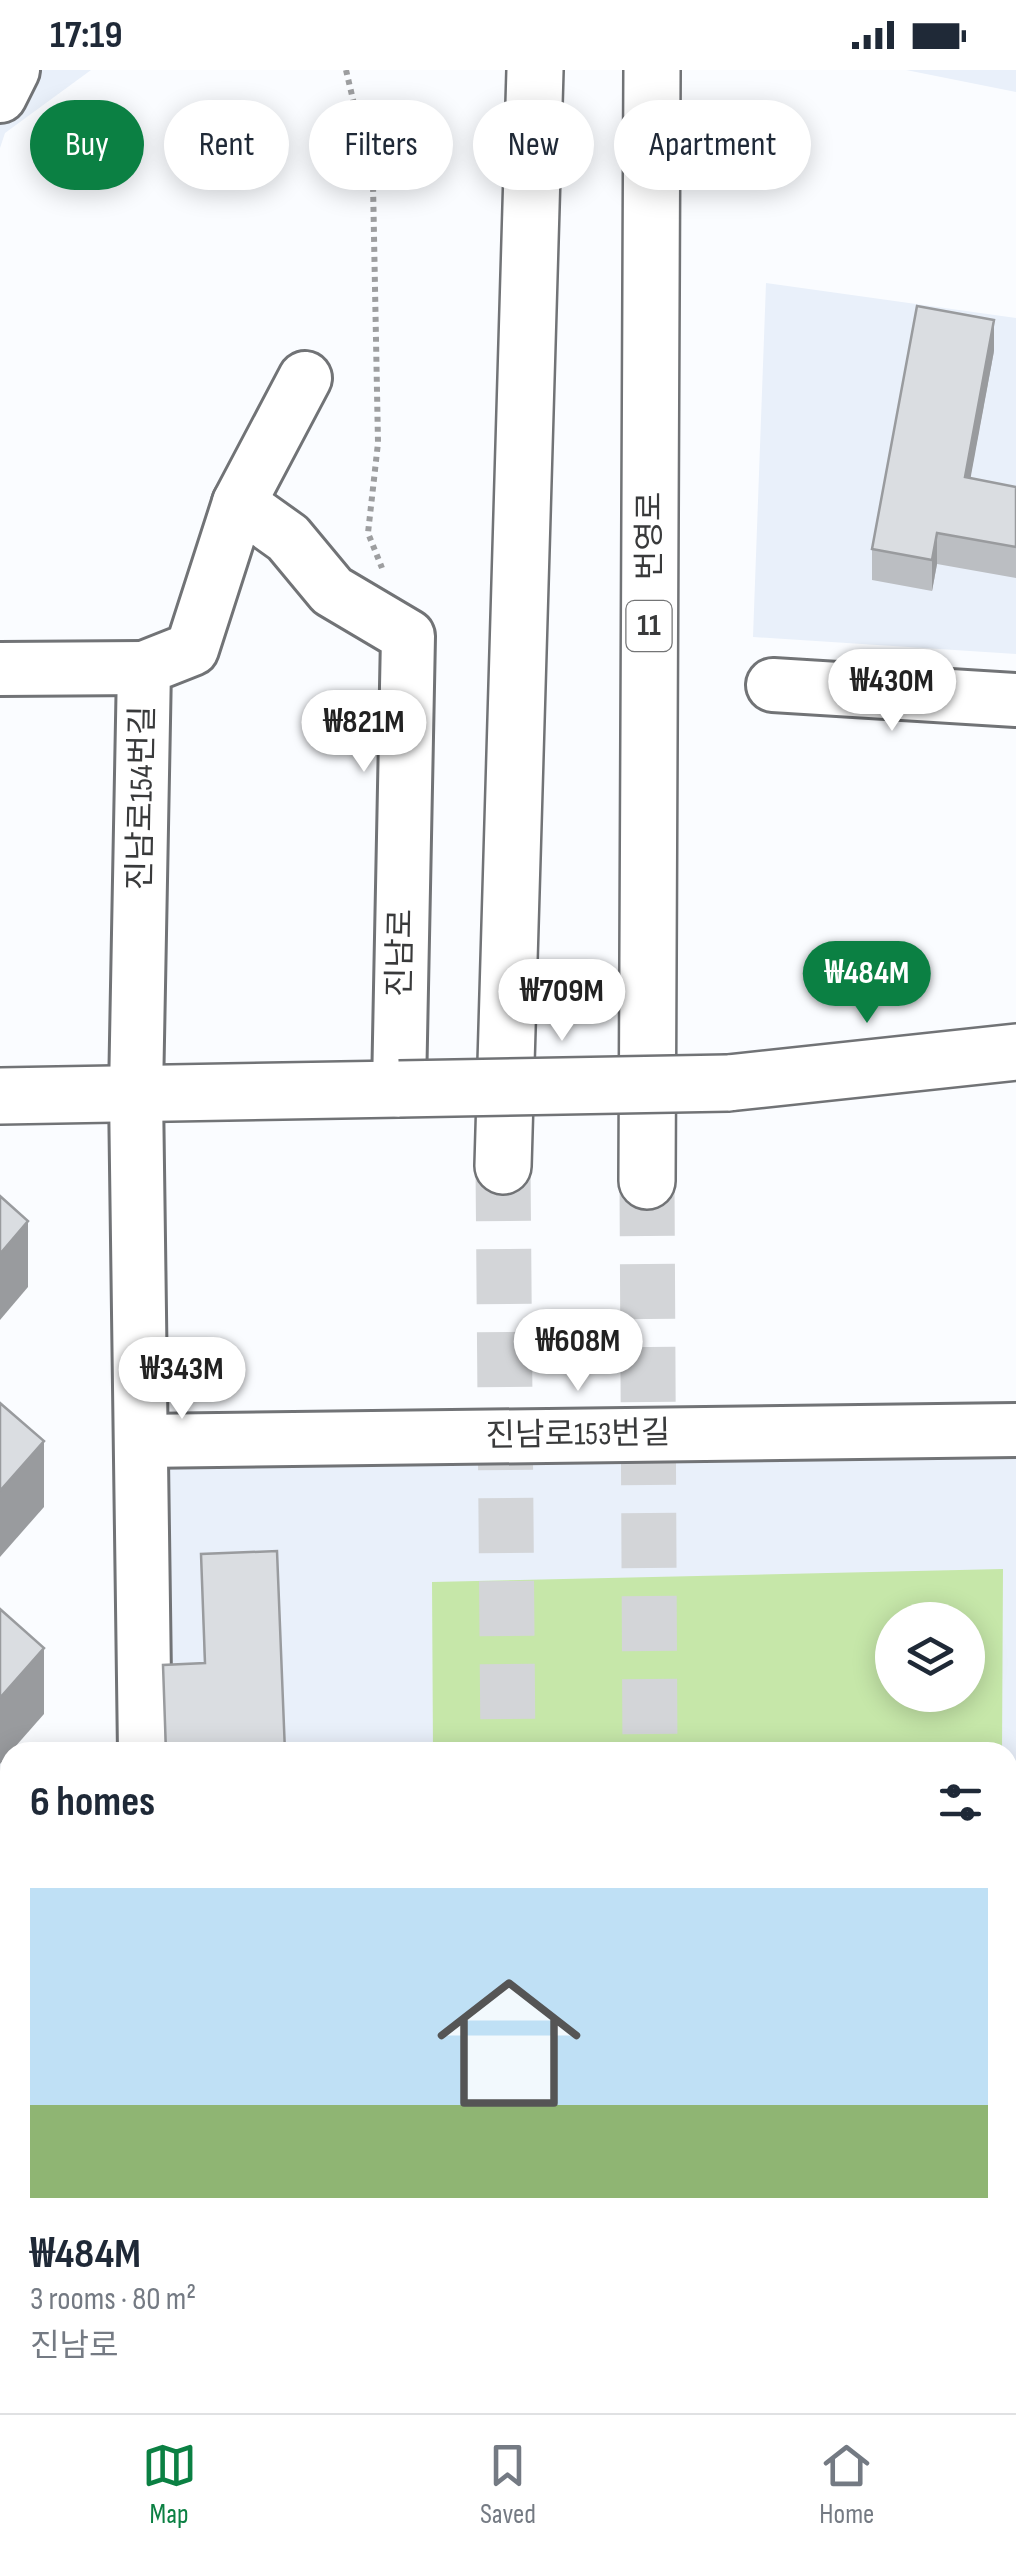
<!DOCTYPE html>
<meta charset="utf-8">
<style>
:root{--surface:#fff;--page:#f2f2f3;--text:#1f2937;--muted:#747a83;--line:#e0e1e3;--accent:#0b8043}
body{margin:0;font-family:"Sofia Sans Condensed","Noto Sans KR",sans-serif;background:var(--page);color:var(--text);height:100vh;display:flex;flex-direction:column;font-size:38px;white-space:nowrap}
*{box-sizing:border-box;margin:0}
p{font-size:32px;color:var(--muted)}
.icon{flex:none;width:55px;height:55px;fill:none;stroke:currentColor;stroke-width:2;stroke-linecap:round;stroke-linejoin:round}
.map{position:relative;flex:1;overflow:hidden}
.drawer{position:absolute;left:0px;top:1672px;width:1018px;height:672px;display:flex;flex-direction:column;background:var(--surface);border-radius:30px 30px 0 0;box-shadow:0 5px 25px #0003}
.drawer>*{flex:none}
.top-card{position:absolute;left:30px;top:30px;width:958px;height:90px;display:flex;gap:20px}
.fabs{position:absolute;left:875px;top:1532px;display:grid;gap:20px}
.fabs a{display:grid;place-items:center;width:110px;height:110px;border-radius:50%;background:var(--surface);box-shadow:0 5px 25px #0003;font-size:50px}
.price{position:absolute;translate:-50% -85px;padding:0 22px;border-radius:35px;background:#fff;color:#222;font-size:32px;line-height:65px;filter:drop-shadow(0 2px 5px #0008)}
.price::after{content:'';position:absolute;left:50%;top:60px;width:30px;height:22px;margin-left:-15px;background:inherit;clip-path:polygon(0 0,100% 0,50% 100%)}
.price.on{background:var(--accent);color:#fff}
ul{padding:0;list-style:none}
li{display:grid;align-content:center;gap:20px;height:530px;padding:0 30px}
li+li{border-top:2px solid var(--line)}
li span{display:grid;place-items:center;height:310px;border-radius:0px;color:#555}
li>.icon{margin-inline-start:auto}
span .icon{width:180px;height:180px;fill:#fffc;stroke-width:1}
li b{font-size:42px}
h2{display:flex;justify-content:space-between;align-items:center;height:120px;padding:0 30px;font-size:42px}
.pill{padding:0 35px;border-radius:45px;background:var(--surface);box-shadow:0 5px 25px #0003;font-size:35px;line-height:90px}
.pill.on{background:var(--accent);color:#fff}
.status{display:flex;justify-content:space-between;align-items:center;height:70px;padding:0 50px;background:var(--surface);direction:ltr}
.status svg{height:28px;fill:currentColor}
.menu{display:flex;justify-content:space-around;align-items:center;height:140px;border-top:2px solid var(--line);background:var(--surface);font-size:28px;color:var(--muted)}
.menu a{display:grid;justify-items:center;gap:5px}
.menu .on{color:var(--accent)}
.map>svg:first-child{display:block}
.built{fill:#e9f0fa;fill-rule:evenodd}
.green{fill:#c6e7a9;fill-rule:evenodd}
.forest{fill:#aed789}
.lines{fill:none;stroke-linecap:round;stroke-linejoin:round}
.highway-tunnel{stroke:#d3d5d8;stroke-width:55;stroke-dasharray:55 28;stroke-linecap:butt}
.minor-casing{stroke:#717376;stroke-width:58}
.major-casing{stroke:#717376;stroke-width:60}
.highway-casing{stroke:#717376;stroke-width:60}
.path{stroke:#9d9ea0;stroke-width:6;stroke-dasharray:5 5;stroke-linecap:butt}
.minor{stroke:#fff;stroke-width:52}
.major{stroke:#fff;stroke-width:55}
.highway{stroke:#fff;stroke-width:55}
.major-bridge-casing{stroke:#717376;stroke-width:60;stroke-linecap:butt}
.major-bridge{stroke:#fff;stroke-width:55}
.wall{fill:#bbbec2}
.shaded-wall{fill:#999b9e}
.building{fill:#dadde1;stroke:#999b9e;stroke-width:2.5}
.labels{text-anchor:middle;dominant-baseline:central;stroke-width:8;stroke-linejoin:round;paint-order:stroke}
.shield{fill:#fff;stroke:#747576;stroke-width:2.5}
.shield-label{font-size:30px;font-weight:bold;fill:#393a3b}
.street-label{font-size:32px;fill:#393a3b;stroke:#fff}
</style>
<div class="status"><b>17:19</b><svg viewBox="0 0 49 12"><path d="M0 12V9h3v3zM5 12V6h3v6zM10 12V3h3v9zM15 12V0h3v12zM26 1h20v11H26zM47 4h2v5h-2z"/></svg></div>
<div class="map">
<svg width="1016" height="2343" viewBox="0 0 1016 2343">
<rect width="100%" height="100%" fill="#fafcff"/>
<g class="built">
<polygon points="0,0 91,0 5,63 0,78"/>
<polygon points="906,0 1016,0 1016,22"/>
<polygon points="766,213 1016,248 1016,584 753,567"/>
<path d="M 1016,1383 L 1016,2291 L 1008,2295 L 1008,1682 L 162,1682 L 161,1394 ZM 892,1550 L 968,1550 L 968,1625 L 892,1625 Z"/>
</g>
<path class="green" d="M 1003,1499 L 1002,1682 L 433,1682 L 432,1512 ZM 892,1550 L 968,1550 L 968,1625 L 892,1625 Z"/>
<polygon class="forest" points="0,2115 10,2125 10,2335 94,2335 103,2343 0,2343"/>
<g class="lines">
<g class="highway-tunnel">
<polyline points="503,1096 508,1682"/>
<polyline points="647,1111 650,1682"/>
<polyline points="653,2335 653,2343"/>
</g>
<g class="minor-casing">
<g id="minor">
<polyline points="0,26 13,0"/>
<polyline points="239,433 288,468 332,521 408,566 399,1019"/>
<polyline points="0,599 144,598"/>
<polyline points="773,615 1016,630"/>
<polyline points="141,1371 1016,1360"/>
<polyline points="145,1682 136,1023 144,598 192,579 239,433 305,308"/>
<polyline points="479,2335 497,2343"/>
<polyline points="259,2343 263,2335"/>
</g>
</g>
<g class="major-casing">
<g id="major">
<polyline points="728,1013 1016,982"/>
<polyline points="0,1026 399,1019"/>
</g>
</g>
<g class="highway-casing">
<g id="highway">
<polyline points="503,1096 535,0"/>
<polyline points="647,1111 652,0"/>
</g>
</g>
<g class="path">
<polyline points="346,0 373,114 378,373 368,463 382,498"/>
<polyline points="0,2305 10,2302"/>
</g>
<use href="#minor" class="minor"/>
<use href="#major" class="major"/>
<use href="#highway" class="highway"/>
<g class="major-bridge-casing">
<polyline id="major-bridge" points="399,1019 728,1013"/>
</g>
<use href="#major-bridge" class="major-bridge"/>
</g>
<g class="wall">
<polygon points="994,281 970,408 1016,417 1016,508 937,494 932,521 872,510 872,479"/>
<polygon points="201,1484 285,1682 165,1682 163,1595 204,1593"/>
</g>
<g class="shaded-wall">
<polygon points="994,250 994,281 965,438 965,407"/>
<polygon points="937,463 937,494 932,521 932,490"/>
<polygon points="28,1151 28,1217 0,1250 0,1184"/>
<polygon points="44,1371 44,1437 0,1487 0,1421"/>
<polygon points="44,1578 44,1644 0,1694 0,1628"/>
<polygon points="10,1833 10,1899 0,1911 0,1845"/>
</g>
<g class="building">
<polygon points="917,236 994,250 965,407 1016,417 1016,477 937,463 932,490 872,479"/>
<polygon points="0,1126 28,1151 0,1184"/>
<polygon points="0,1333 44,1371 0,1421"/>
<polygon points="277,1481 285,1682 166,1682 163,1595 205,1593 201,1484"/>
<polygon points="0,1539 44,1578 0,1628"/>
<polygon points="5,1737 10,1742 10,1833 0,1845 0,1743"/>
<polygon points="379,2335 444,2335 441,2343 376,2343"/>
</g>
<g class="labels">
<rect class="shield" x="626.5" y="531" width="45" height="50" rx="8"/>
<g class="shield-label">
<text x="649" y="556">11</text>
</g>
<g class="street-label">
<text transform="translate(650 466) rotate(-90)">번영로</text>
<text transform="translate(142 728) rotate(-89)">진남로154번길</text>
<text transform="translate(401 883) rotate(-89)">진남로</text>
<text transform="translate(578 1365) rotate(-1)">진남로153번길</text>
</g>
</g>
</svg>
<div class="fabs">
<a><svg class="icon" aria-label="layers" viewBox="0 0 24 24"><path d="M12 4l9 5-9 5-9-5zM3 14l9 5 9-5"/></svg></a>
</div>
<b class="price" style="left:892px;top:664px">₩430M</b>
<b class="price" style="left:364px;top:705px">₩821M</b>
<b class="price on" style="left:867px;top:956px">₩484M</b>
<b class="price" style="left:562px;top:974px">₩709M</b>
<b class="price" style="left:578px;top:1324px">₩608M</b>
<b class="price" style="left:182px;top:1352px">₩343M</b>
<div class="top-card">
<a class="pill on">Buy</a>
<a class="pill">Rent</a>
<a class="pill">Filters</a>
<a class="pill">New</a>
<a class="pill">Apartment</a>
</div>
<section class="drawer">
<h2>6 homes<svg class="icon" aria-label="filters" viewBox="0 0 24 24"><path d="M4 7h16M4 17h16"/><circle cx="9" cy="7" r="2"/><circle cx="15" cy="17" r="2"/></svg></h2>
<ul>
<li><span style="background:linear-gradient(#bfe0f5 70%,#8fb573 0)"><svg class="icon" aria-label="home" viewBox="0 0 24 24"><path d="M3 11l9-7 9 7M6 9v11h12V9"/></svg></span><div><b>₩484M</b><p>3 rooms · 80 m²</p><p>진남로</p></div></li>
</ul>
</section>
</div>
<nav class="menu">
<a class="on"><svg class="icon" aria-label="map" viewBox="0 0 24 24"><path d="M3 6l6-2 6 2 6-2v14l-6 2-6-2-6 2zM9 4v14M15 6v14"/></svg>Map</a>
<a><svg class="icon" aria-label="saved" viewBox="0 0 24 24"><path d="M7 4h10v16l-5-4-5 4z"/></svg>Saved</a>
<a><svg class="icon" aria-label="home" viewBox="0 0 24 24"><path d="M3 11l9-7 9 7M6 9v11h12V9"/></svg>Home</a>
</nav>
